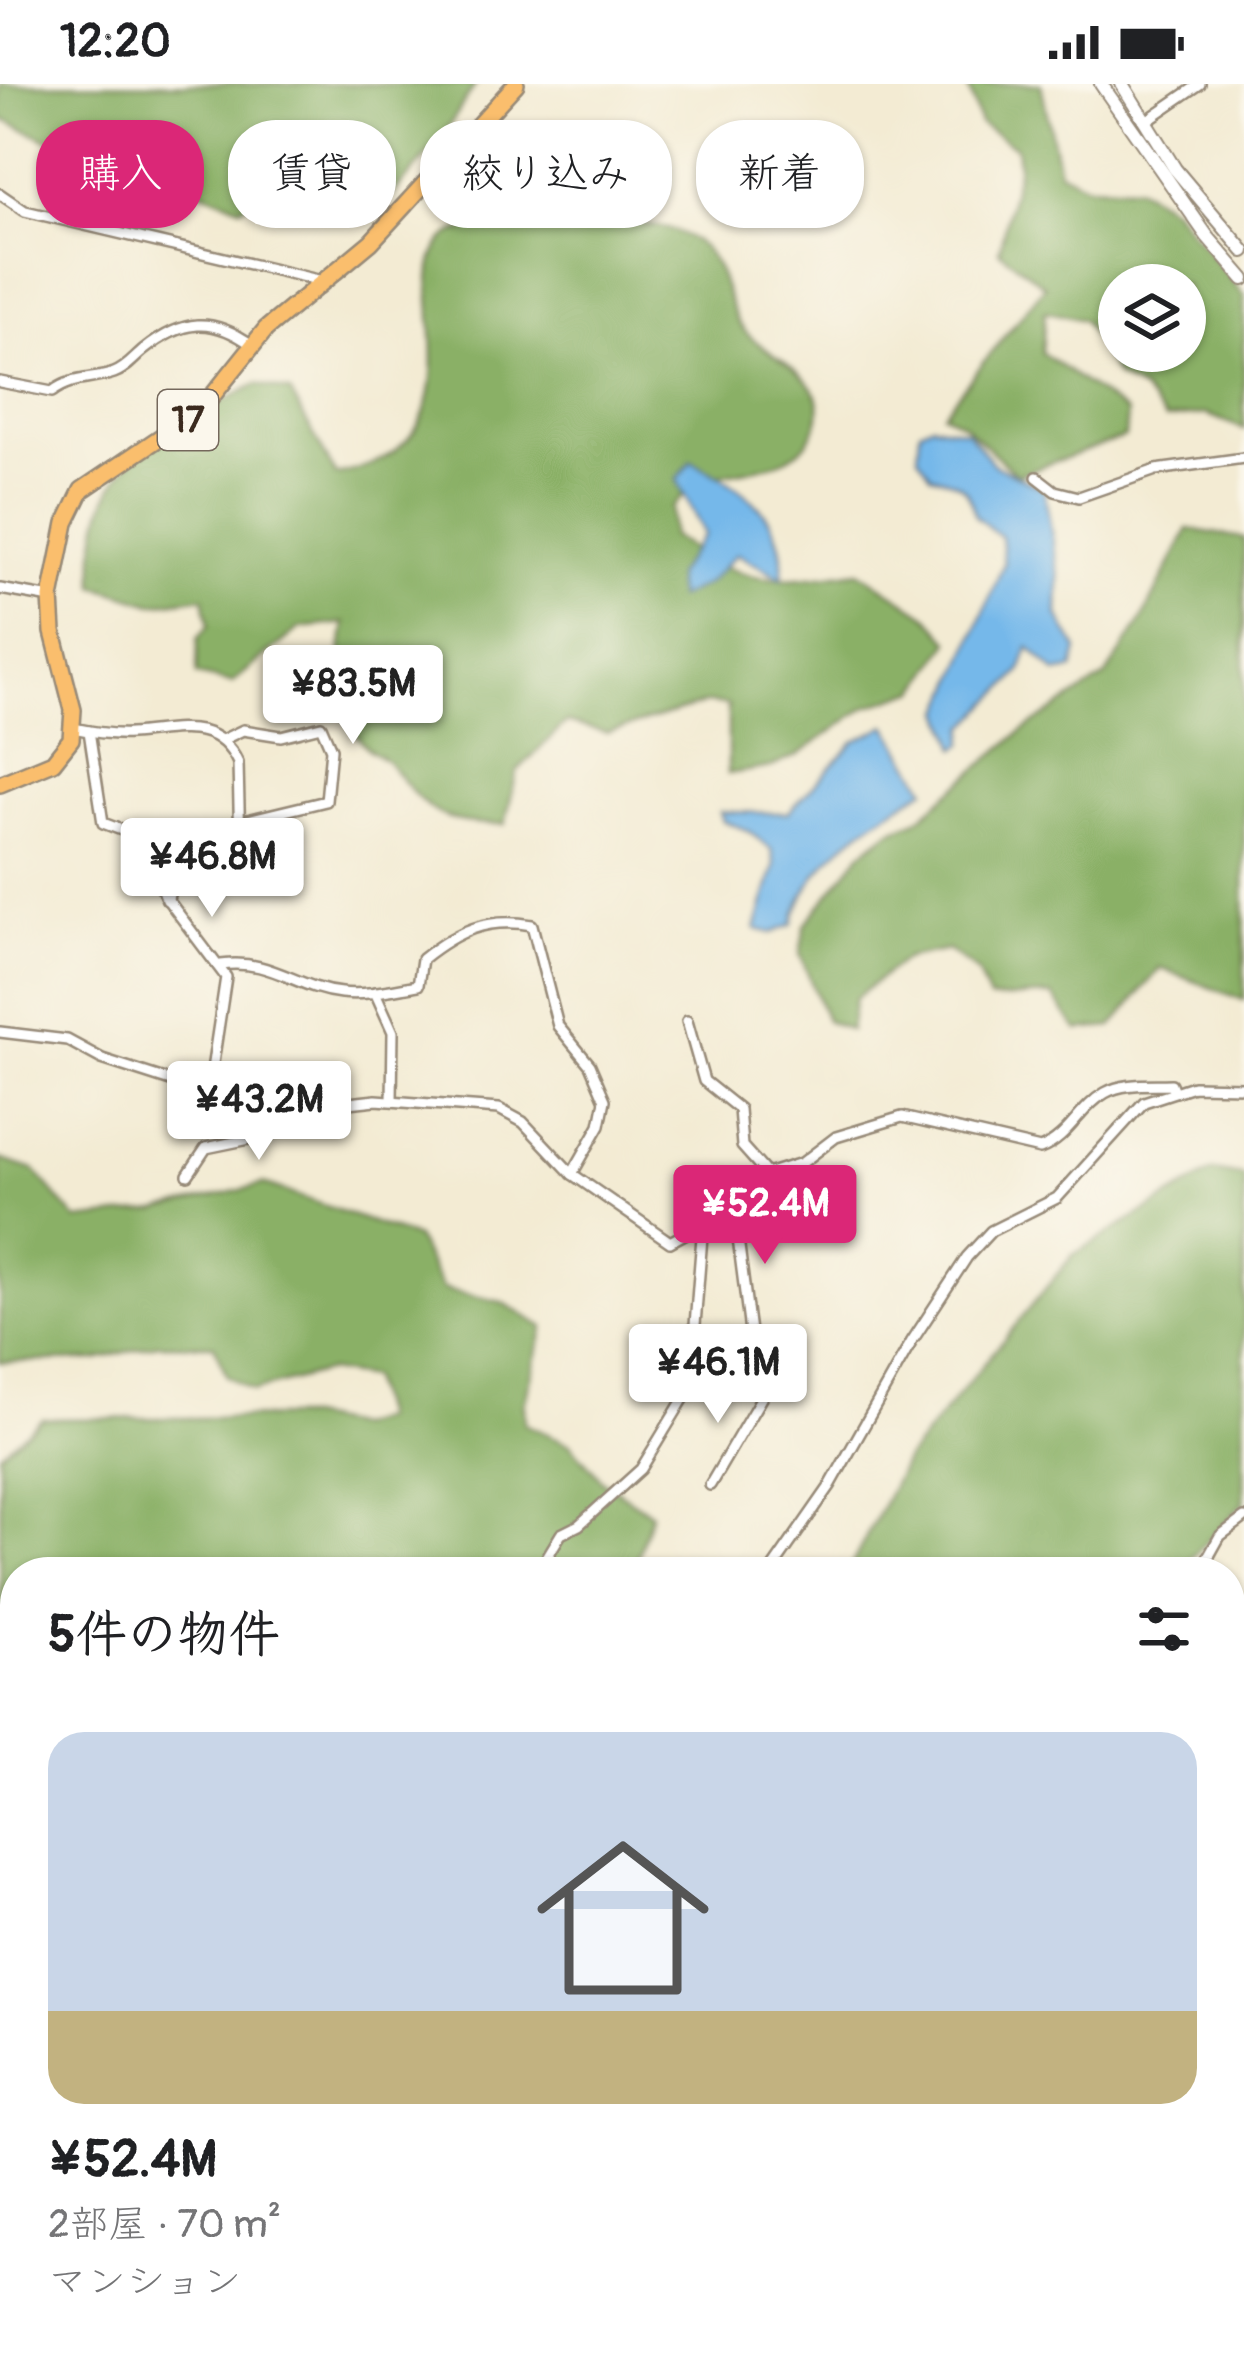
<!DOCTYPE html>
<html lang="ja">
<meta charset="utf-8">
<style>
:root{--surface:#fff;--page:#f6f6f6;--text:#202124;--muted:#757577;--line:#e0e0e0;--accent:#db2777}
body{margin:0;font-family:Pangolin,"Klee One",sans-serif;background:var(--page);color:var(--text);height:100vh;display:flex;flex-direction:column;font-size:45px;white-space:nowrap}
*{box-sizing:border-box;margin:0}
p{font-size:39px;color:var(--muted)}
.icon{flex:none;width:66px;height:66px;fill:none;stroke:currentColor;stroke-width:2;stroke-linecap:round;stroke-linejoin:round}
.map{position:relative;flex:1;overflow:hidden}
.sheet{position:absolute;left:0px;top:1473px;width:1245px;height:804px;display:flex;flex-direction:column;background:var(--surface);border-radius:48px 48px 0 0;box-shadow:0 3px 9px #0004}
.sheet>*{flex:none}
.top-card{position:absolute;left:36px;top:36px;width:1173px;height:108px;display:flex;gap:24px}
.tools{position:absolute;left:1098px;top:180px;display:grid;gap:24px}
.tools a{display:grid;place-items:center;width:108px;height:108px;border-radius:50%;background:var(--surface);box-shadow:0 3px 9px #0004;font-size:60px}
.price{position:absolute;translate:-50% -102px;padding:0 27px;border-radius:12px;background:#fff;color:#222;font-size:39px;line-height:78px;filter:drop-shadow(0 3px 6px #0008)}
.price::after{content:'';position:absolute;left:50%;top:72px;width:36px;height:27px;margin-left:-18px;background:inherit;clip-path:polygon(0 0,100% 0,50% 100%)}
.price.on{background:var(--accent);color:#fff}
ul{padding:0;list-style:none}
li{display:grid;align-content:center;gap:24px;height:636px;padding:0 48px}
li+li{border-top:3px solid var(--line)}
li span{display:grid;place-items:center;height:372px;border-radius:36px;color:#555}
li>.icon{margin-inline-start:auto}
span .icon{width:216px;height:216px;fill:#fffc;stroke-width:1}
li b{font-size:51px}
h2{display:flex;justify-content:space-between;align-items:center;height:144px;padding:0 48px;font-size:51px}
.pill{padding:0 42px;border-radius:48px;background:var(--surface);box-shadow:0 3px 9px #0004;font-size:42px;line-height:108px}
.pill.on{background:var(--accent);color:#fff}
.status{display:flex;justify-content:space-between;align-items:center;height:84px;padding:0 60px;background:var(--surface);direction:ltr}
.status svg{height:33px;fill:currentColor}
.map>svg:first-child{display:block}
.forest{fill:#8ab066;stroke:#626d42;stroke-width:3;fill-rule:evenodd}
.water{fill:#75b8ea;stroke:#587184;stroke-width:3}
.lines{fill:none;stroke-linecap:round;stroke-linejoin:round}
.minor-casing{stroke:#978a78;stroke-width:14}
.tertiary-casing{stroke:#978a78;stroke-width:16}
.primary-casing{stroke:#978a78;stroke-width:20}
.minor{stroke:#fff;stroke-width:9}
.tertiary{stroke:#fff;stroke-width:12}
.primary{stroke:#fabe6d;stroke-width:15}
.labels{text-anchor:middle;dominant-baseline:central;stroke-width:10;stroke-linejoin:round;paint-order:stroke}
.shield{fill:#fbf7ec;stroke:#75685c;stroke-width:3}
.shield-label{font-size:36px;font-weight:bold;fill:#3b2a1e}
</style>
<div class="status"><b>12:20</b><svg viewBox="0 0 49 12"><path d="M0 12V9h3v3zM5 12V6h3v6zM10 12V3h3v9zM15 12V0h3v12zM26 1h20v11H26zM47 4h2v5h-2z"/></svg></div>
<div class="map">
<svg width="1244" height="2277" viewBox="0 0 1244 2277">
<rect width="100%" height="100%" fill="#fbf7ec"/>
<filter id="ink" filterUnits="userSpaceOnUse"><feTurbulence type="fractalNoise" baseFrequency=".00833" numOctaves="2"/><feDisplacementMap in="SourceGraphic" scale="24" xChannelSelector="R" yChannelSelector="G"/><feConvolveMatrix kernelMatrix="1 2 1 2 8 2 1 2 1" color-interpolation-filters="sRGB"/></filter>
<filter id="wash" filterUnits="userSpaceOnUse"><feTurbulence type="fractalNoise" baseFrequency=".004" numOctaves="4" result="noise"/><feDisplacementMap in="SourceGraphic" scale="48" xChannelSelector="R" yChannelSelector="G"/><feGaussianBlur stdDeviation="2.7" result="paint"/><feColorMatrix in="noise" values="0 0 0 0 0 0 0 0 0 0 0 0 0 0 0 0 0 1.4 0 .05"/><feComposite in="paint" operator="in"/></filter>
<g filter="url(#wash)">
<rect width="100%" height="100%" fill="#f3ebd3"/>
<g class="forest">
<polygon points="0,0 476,0 438,59 392,111 350,86 304,77 241,123 194,104 146,115 112,85 0,34"/>
<path d="M 967,0 L 1041,0 L 1059,87 L 1087,101 L 1137,103 L 1171,123 L 1244,211 L 1244,345 L 1206,330 L 1166,335 L 1142,307 L 1117,293 L 1083,236 L 1045,227 L 1042,269 L 1127,329 L 1125,353 L 1017,391 L 963,340 L 943,329 L 1045,202 L 999,167 L 1018,82 L 1016,63 L 980,40 ZM 1119,201 L 1185,201 L 1185,267 L 1119,267 Z"/>
<path d="M 608,136 C 636,140 672,140 696,158 C 722,176 724,212 738,238 C 759,275 852,295 808,357 C 785,390 731,383 698,398 C 689,403 679,416 672,424 L 672,452 C 743,503 776,499 859,487 L 929,533 L 950,557 L 918,606 L 866,623 L 798,671 L 771,683 L 728,690 L 728,621 L 706,619 L 607,649 L 567,638 L 517,687 L 505,740 C 441,741 429,730 389,680 C 383,672 374,671 367,664 C 336,630 338,580 345,539 L 300,544 L 232,599 L 197,591 L 198,554 L 209,541 L 204,513 L 153,520 L 95,502 C 88,375 156,352 257,300 L 290,308 L 336,391 C 512,356 376,172 461,146 C 499,134 566,138 608,136 Z"/>
<path d="M 1188,445 L 1244,454 L 1244,916 L 1160,884 L 1112,943 L 1077,946 L 1053,912 C 1030,909 1012,916 989,915 L 977,888 L 948,866 L 906,874 L 855,914 L 850,946 L 826,936 L 800,870 L 805,841 L 861,769 L 890,747 L 917,736 L 1021,648 L 1105,593 L 1142,536 Z"/>
<polygon points="0,1075 34,1086 77,1136 157,1127 264,1100 416,1154 442,1205 502,1218 544,1243 524,1320 525,1340 570,1360 603,1397 651,1429 636,1479 648,1488 15,1488 15,1802 3,1802 0,1369 42,1335 307,1333 355,1343 381,1335 370,1294 328,1287 254,1307 227,1292 214,1261 157,1260 96,1276 0,1278"/>
<polygon points="1213,1087 1244,1092 1244,1419 1178,1488 848,1488 906,1375 1073,1171"/>
<polygon points="1244,1674 1244,2172 1230,2150 1230,1865 1239,1822 1230,1793 1230,1690"/>
<polygon points="255,2262 831,2262 828,2277 249,2277"/>
<polygon points="1012,2262 1121,2262 1130,2277 1002,2277"/>
</g>
<g class="water">
<path d="M 932,340 L 967,347 L 993,380 L 1044,405 L 1059,494 L 1058,531 L 1078,566 L 1073,586 L 1056,589 L 1029,563 L 1021,588 L 966,643 L 964,660 L 957,664 L 943,627 L 1004,479 L 1001,453 L 975,432 C 969,401 959,398 931,391 L 918,372 L 920,346 Z"/>
<path d="M 691,377 C 741,403 788,429 782,494 L 737,470 L 706,500 L 677,514 L 675,492 L 704,450 L 677,396 Z"/>
<path d="M 887,641 L 926,705 C 867,741 812,771 792,841 L 772,849 L 756,845 L 775,782 L 772,766 L 747,746 L 723,737 L 720,728 L 788,729 L 854,658 Z"/>
</g>
</g>
<g filter="url(#ink)">
<g class="lines">
<g class="minor-casing">
<g id="minor">
<polyline points="1146,37 1200,0"/>
<polyline points="0,110 25,127 322,197"/>
<path d="M 0,298 L 52,308 C 73,292 91,297 114,289 C 126,285 134,274 144,266 C 183,235 212,232 252,261"/>
<polyline points="1037,393 1055,407 1079,413 1156,386 1244,374"/>
<polyline points="0,505 51,514"/>
<path d="M 73,644 C 92,648 111,651 130,650 C 172,648 216,631 238,679 L 240,765 L 234,774 L 174,798 L 167,816"/>
<polyline points="89,647 103,739 132,750 146,763 165,812 226,893 208,1012"/>
<polyline points="222,656 243,646 281,652 321,642 331,665 326,717 239,738"/>
<path d="M 221,881 C 271,874 295,904 341,909 C 366,912 393,905 418,901 L 422,875 C 457,847 487,833 532,841 L 558,942 L 590,981 L 605,1016 L 600,1041 L 572,1090"/>
<polyline points="375,908 393,948 392,1016"/>
<polyline points="687,937 704,997 739,1025 742,1062 767,1090"/>
<path d="M 0,948 L 67,956 L 102,975 L 267,1028 L 376,1016 L 499,1025 L 523,1038 L 572,1090 L 670,1158 L 734,1123 L 767,1090 L 802,1079 L 836,1053 L 902,1033 L 1040,1065 C 1069,1054 1079,1024 1105,1009 C 1124,998 1150,1001 1171,1000 L 1173,1005"/>
<polyline points="188,1091 206,1064 264,1052 267,1028"/>
<polyline points="734,1123 750,1248"/>
<polyline points="690,1304 767,1304 710,1401"/>
<polyline points="538,1488 561,1450 579,1441 641,1385 690,1304 703,1140"/>
<polyline points="770,1488 830,1402 912,1257 967,1173 991,1147 1057,1114 1144,1018 1193,1002 1244,1003"/>
<polyline points="1200,1488 1220,1452 1244,1434"/>
<polyline points="0,1997 15,2004"/>
<polyline points="1134,2262 1140,2277"/>
</g>
</g>
<g class="tertiary-casing">
<g id="tertiary">
<polyline points="1101,0 1207,152 1244,195"/>
<polyline points="1122,0 1175,85 1244,167"/>
</g>
</g>
<g class="primary-casing">
<polyline id="primary" points="0,700 53,678 71,655 73,626 53,548 51,514 66,439 82,406 201,326 266,245 371,158 516,0"/>
</g>
<use href="#minor" class="minor"/>
<use href="#tertiary" class="tertiary"/>
<use href="#primary" class="primary"/>
</g>
</g>
<g class="labels">
<rect class="shield" x="158" y="306" width="60" height="60" rx="9"/>
<g class="shield-label">
<text x="188" y="336">17</text>
</g>
</g>
</svg>
<div class="tools">
<a><svg class="icon" aria-label="layers" viewBox="0 0 24 24"><path d="M12 4l9 5-9 5-9-5zM3 14l9 5 9-5"/></svg></a>
</div>
<b class="price" style="left:353px;top:663px">¥83.5M</b>
<b class="price" style="left:212px;top:836px">¥46.8M</b>
<b class="price" style="left:259px;top:1079px">¥43.2M</b>
<b class="price on" style="left:765px;top:1183px">¥52.4M</b>
<b class="price" style="left:718px;top:1342px">¥46.1M</b>
<div class="top-card">
<a class="pill on">購入</a>
<a class="pill">賃貸</a>
<a class="pill">絞り込み</a>
<a class="pill">新着</a>
</div>
<section class="sheet">
<h2>5件の物件<svg class="icon" aria-label="filters" viewBox="0 0 24 24"><path d="M4 7h16M4 17h16"/><circle cx="9" cy="7" r="2"/><circle cx="15" cy="17" r="2"/></svg></h2>
<ul>
<li><span style="background:linear-gradient(#c9d6e8 75%,#c2b280 0)"><svg class="icon" aria-label="home" viewBox="0 0 24 24"><path d="M3 11l9-7 9 7M6 9v11h12V9"/></svg></span><div><b>¥52.4M</b><p>2部屋 · 70 m²</p><p>マンション</p></div></li>
</ul>
</section>
</div>
